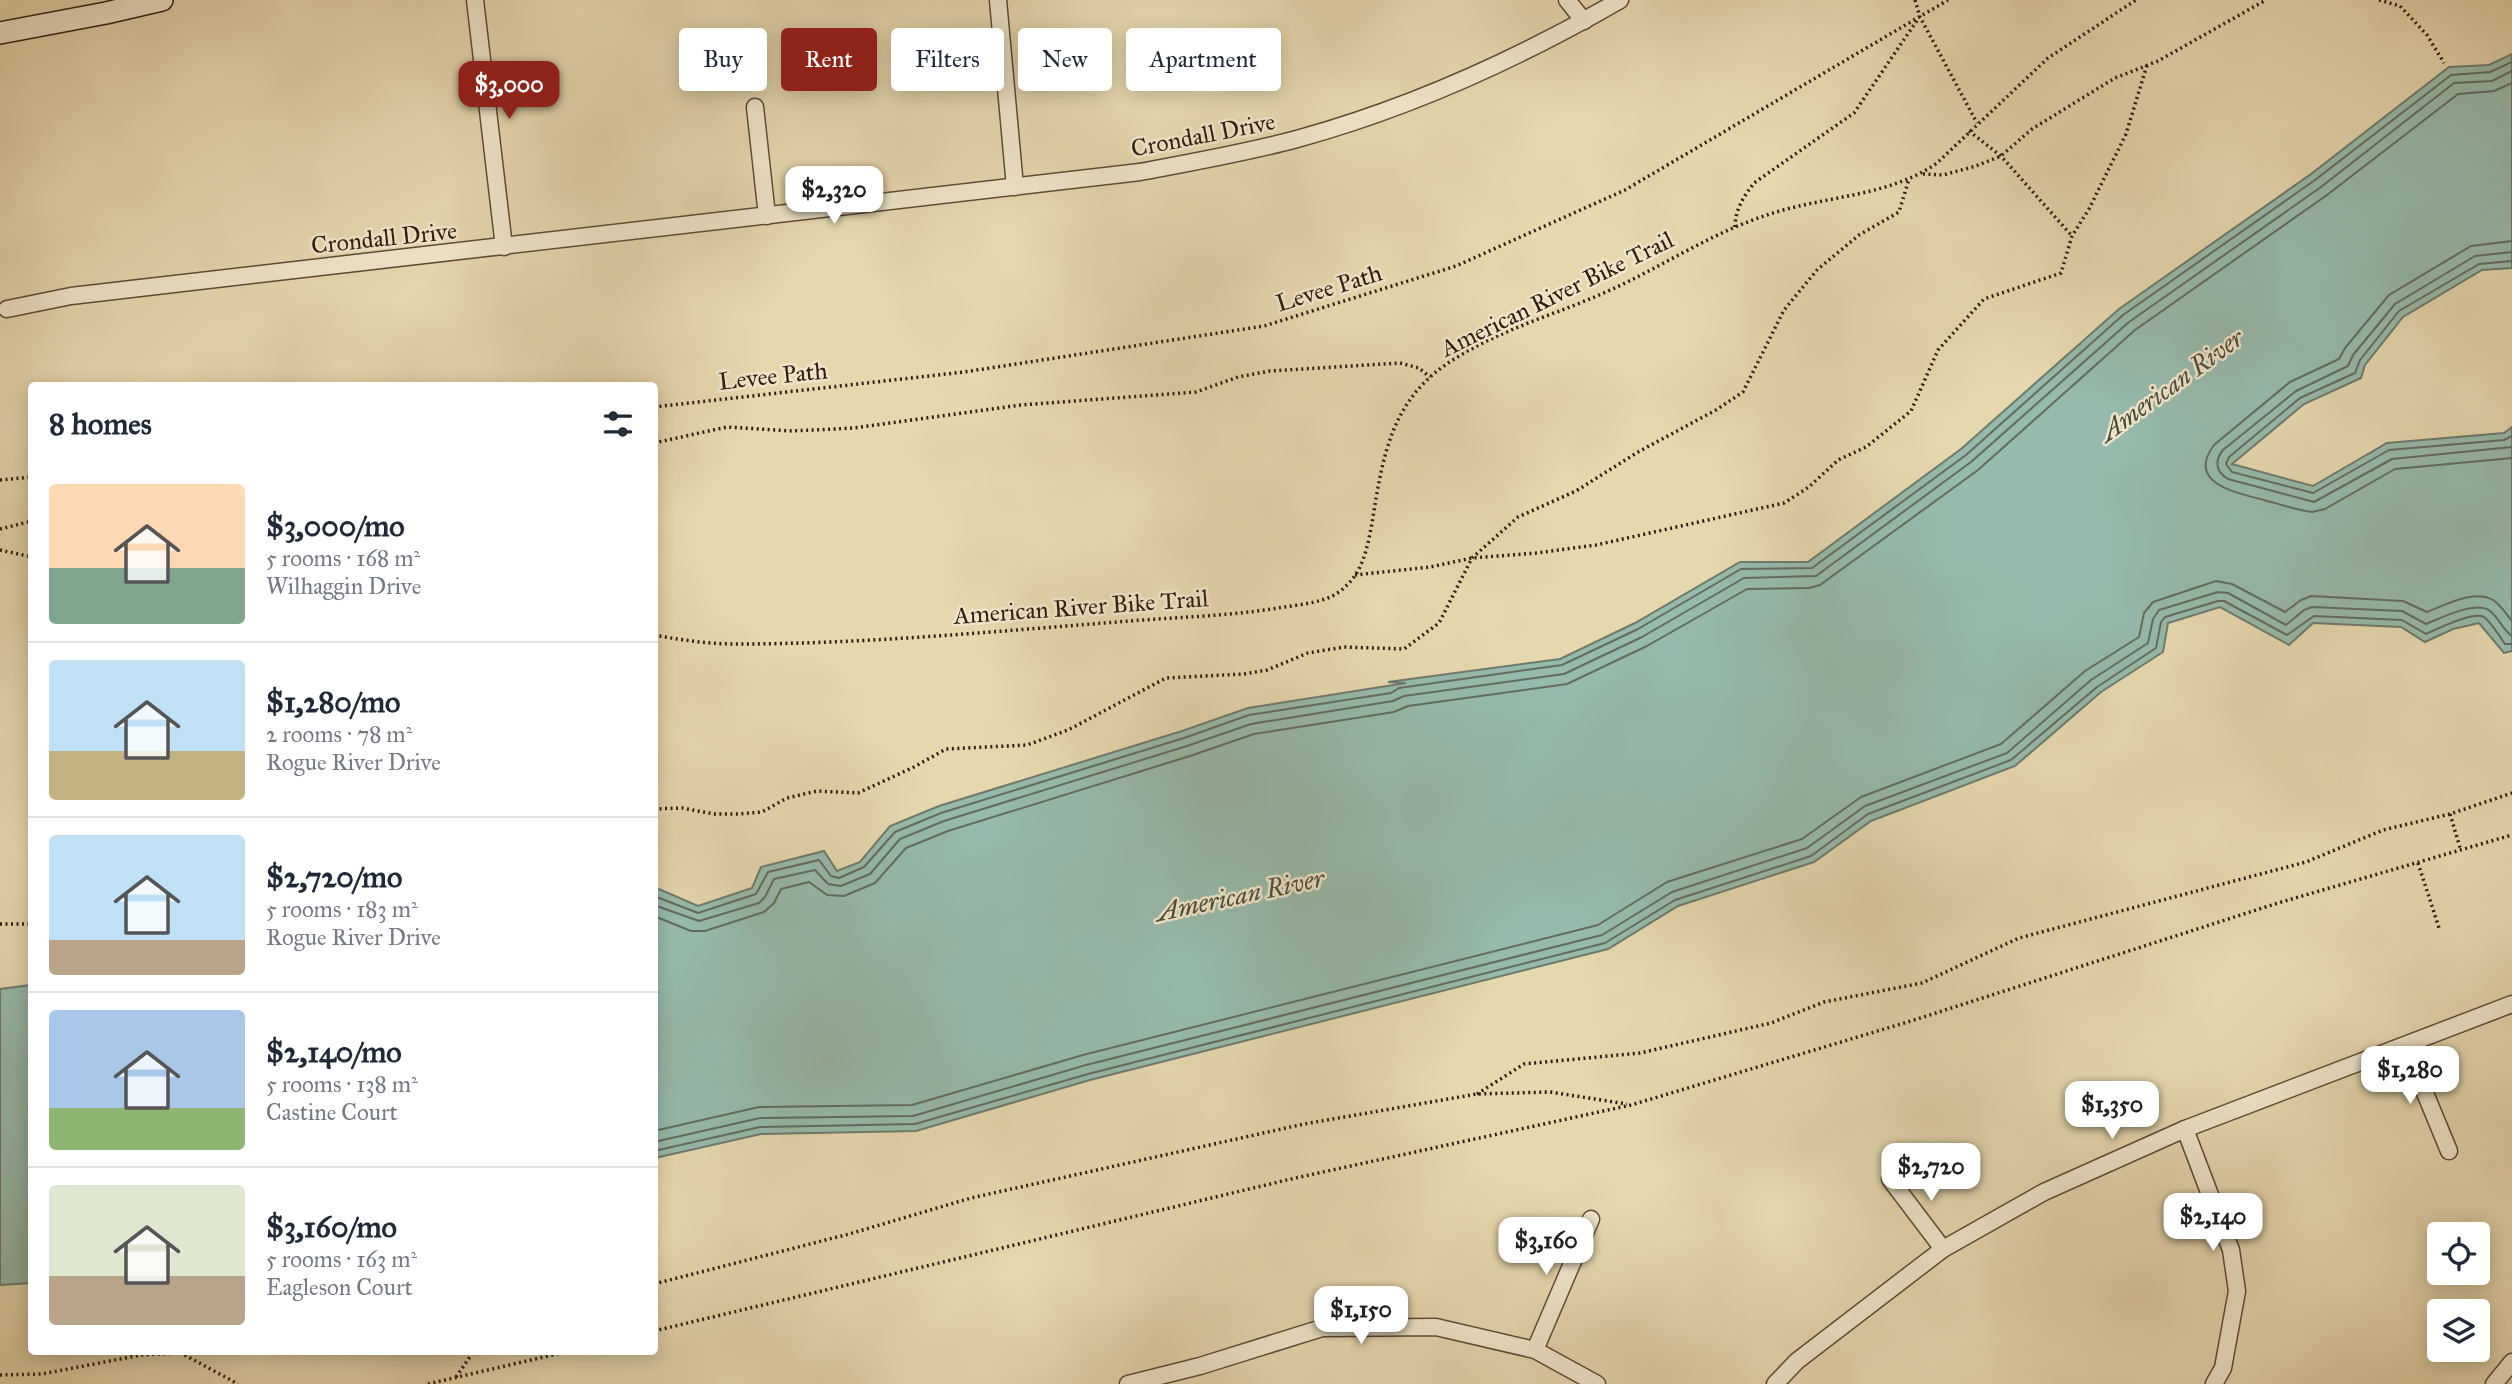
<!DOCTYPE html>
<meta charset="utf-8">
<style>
:root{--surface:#fff;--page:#f6f6f7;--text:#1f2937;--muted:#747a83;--line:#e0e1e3;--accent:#8f2418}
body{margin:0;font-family:"IM FELL Great Primer",serif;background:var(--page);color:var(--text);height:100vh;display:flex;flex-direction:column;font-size:26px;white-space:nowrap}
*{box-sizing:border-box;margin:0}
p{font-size:23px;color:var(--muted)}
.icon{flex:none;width:38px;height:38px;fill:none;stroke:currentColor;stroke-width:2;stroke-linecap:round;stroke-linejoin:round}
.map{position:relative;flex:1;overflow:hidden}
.details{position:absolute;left:28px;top:382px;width:630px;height:973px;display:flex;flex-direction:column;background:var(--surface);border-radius:7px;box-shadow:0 4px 18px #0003}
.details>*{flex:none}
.banner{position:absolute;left:679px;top:28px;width:665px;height:63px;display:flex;gap:14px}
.fabs{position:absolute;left:2427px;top:1222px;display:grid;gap:14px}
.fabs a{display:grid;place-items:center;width:63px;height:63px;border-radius:7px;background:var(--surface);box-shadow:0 4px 18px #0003;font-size:35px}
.price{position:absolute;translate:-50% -60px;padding:0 16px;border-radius:14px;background:#fff;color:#222;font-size:23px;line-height:46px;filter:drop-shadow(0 2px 4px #0008)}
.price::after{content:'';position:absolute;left:50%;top:42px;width:21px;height:16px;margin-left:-10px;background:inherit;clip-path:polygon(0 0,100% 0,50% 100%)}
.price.current{background:var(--accent);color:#fff}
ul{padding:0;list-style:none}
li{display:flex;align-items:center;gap:21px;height:175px;padding:0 21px}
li+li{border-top:2px solid var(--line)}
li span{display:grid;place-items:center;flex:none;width:196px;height:140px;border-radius:7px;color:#555}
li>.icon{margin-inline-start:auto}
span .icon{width:84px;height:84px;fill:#fffc;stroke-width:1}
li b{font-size:30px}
h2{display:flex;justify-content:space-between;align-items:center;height:84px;padding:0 21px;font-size:30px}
.tag{padding:0 24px;border-radius:7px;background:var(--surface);box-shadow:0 4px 18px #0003;font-size:24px;line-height:63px}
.tag.current{background:var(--accent);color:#fff}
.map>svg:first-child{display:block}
.water{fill:#96baab;stroke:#6d7b6d;stroke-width:2}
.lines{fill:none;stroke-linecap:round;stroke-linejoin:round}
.shore{stroke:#636c5e;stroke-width:2}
.street-casing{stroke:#5e4c37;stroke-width:19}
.secondary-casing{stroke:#301d10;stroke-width:24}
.path{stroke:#301d10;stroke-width:3.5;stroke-dasharray:2 3.5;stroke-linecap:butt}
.street{stroke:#efe5ca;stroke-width:16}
.secondary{stroke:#efe5ca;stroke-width:21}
.labels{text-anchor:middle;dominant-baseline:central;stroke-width:5;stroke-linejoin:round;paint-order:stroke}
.street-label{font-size:24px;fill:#301d10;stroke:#efe5ca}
.water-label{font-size:26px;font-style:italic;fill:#4f4c3e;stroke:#efe5ca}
</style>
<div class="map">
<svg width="2512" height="1384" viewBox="0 0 2512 1384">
<rect width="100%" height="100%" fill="#e6d7ad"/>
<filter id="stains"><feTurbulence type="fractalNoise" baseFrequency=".00286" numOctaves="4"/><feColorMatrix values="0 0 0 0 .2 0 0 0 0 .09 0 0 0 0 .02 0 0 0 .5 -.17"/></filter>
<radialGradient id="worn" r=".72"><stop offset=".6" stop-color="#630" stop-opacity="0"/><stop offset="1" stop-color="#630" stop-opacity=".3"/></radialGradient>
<g class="water">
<polygon points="2512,54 2512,268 2482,270 2403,317 2365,365 2361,378 2304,404 2232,464 2313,486 2387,443 2504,433 2512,427 2512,651 2504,653 2479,623 2453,629 2425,642 2401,627 2313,623 2289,645 2220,607 2168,623 2163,652 2101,692 2015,766 1871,821 1814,862 1678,906 1608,949 1090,1080 916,1131 761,1134 655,1158 655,890 659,889 698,906 752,888 761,867 824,851 837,871 860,862 890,826 939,806 1182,731 1248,708 1406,683 1388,682 1560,659 1635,623 1740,562 1808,562 1961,449 2119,309 2311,174 2449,67 2489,65"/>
<polygon points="31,985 31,1283 0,1285 0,989"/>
</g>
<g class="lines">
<g class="shore">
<path d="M 2512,241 L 2471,246 L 2389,295 L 2345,348 L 2339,359 L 2290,382 L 2214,445 C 2185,484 2238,493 2264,500 C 2279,504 2296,510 2312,512 L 2325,509 L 2395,469 L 2512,458"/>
<path d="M 2512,252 L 2475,256 L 2395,304 L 2353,355 L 2348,366 L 2296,391 L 2223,450 C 2214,461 2216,472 2228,479 L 2314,502 L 2392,459 L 2512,447"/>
<polyline points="2512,261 2479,264 2399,311 2360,360 2355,373 2300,398 2229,457 2226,464 2232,472 2313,493 2389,450 2504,440 2512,436"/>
<polyline points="654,896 698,913 756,894 768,872 819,860 831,876 839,878 864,867 895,832 941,813 1184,738 1249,715 1391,693 1399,688 1562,665 1638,629 1741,569 1812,568 1966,455 2123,315 2315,180 2451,75 2490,72 2512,62"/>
<polyline points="654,905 699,921 759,903 765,897 774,879 815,870 828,884 841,886 870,874 900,839 944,821 1187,746 1251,724 1393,701 1404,696 1564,674 1642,637 1744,578 1816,576 1971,462 2129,322 2321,187 2454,83 2492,81 2512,71"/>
<polyline points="654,916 691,931 705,931 764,912 774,903 781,889 809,882 827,895 844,896 875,883 906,848 948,831 1190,756 1254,734 1394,712 1408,706 1567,684 1647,646 1747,589 1809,588 1820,585 1978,470 2135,330 2327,195 2458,94 2494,91 2512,83"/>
<path d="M 654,1131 L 759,1107 L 912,1105 L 1083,1055 L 1598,925 L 1667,882 L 1802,839 L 1861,797 L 2001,744 L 2085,671 L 2139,637 L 2144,613 L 2153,602 L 2216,581 L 2232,584 L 2285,612 L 2301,600 L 2311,596 L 2403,601 L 2427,612 C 2445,605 2474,589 2493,600 C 2501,605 2506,614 2512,621"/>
<path d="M 654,1142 L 760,1118 L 913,1116 L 1086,1065 L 1602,935 L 1672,892 L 1807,848 L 1865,806 L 2007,753 L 2091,680 L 2148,643 L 2153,619 L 2159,610 L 2218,592 L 2228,593 L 2286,625 L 2304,610 L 2312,607 L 2402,611 L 2426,624 C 2441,618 2476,600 2490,611 C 2499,618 2503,630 2512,636"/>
<path d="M 654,1151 L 760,1127 L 915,1124 L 1088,1074 L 1605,943 L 1675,900 L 1811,856 L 1868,814 L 2011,760 L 2097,687 L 2156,648 L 2161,622 L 2165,617 L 2218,601 L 2224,601 L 2287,635 L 2314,616 L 2402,620 L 2426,634 C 2437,629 2473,611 2484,617 C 2492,623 2499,636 2505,644 L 2512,644"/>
</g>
<g class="street-casing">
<g id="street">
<polyline points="475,0 504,247"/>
<polyline points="998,0 1015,187"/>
<polyline points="1567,0 1584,21"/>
<polyline points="755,107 767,216"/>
<path d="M 7,309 L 71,296 L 1140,172 C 1193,162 1245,153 1297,139 C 1410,108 1518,59 1620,0"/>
<polyline points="2406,1047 2449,1151"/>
<polyline points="2185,1129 2231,1250 2237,1291 2223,1368 2214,1384"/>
<polyline points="1890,1179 1943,1249"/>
<polyline points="1535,1350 1591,1219"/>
<polyline points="1128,1384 1200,1366 1322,1328 1436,1327 1535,1350 1597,1384"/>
<polyline points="1775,1384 1797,1361 1943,1249 2044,1192 2185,1129 2512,1004"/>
<polyline points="2494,1384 2512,1362"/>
</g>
</g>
<g class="secondary-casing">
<polyline id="secondary" points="0,33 106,13 162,0"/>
</g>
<g class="path">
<polyline points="1915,0 1920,17 1977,123"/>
<polyline points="2379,0 2400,6 2427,35 2444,63"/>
<polyline points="1969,131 2001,156 2072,236"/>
<polyline points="1923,174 1943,175 1976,166 2001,156 2032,129 2115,78 2158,61 2266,0"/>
<path d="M 1735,227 C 1735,210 1744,196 1754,183 L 1854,113 L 1918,19"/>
<polyline points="654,407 964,372 1264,326 1456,266 1625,190 1948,0"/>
<polyline points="654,443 727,427 792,431 854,428 1021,405 1196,392 1238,377 1270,371 1400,363 1419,368 1430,377"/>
<polyline points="0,480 32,477"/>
<polyline points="0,529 32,521"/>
<polyline points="0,550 32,557"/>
<polyline points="1355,575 1430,567 1472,558 1537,553 1596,545 1784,503 1809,487 1838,460 1866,447 1911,411 1938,350 1984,299 2061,273 2072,236 2089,209 2126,134 2147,65"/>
<path d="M 654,635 C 681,640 708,644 736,644 C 867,644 999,631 1130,621 C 1180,617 1229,616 1278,608 C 1295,605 1314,604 1330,597 C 1336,595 1343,589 1347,585 C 1364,569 1368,544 1372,523 C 1383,455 1391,397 1456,358 C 1502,329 1557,314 1606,292 C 1660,268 1711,233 1767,215 C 1822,196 1889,197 1937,163 L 2048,58 L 2136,0"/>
<polyline points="654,809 682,808 714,814 738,814 762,812 787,798 817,791 858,793 914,767 946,749 1027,745 1068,730 1166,678 1244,674 1267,670 1308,653 1344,647 1404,649 1439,623 1472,558 1518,517 1576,491 1638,452 1716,410 1743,392 1784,310 1817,270 1859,235 1899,212 1909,179"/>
<polyline points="2450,814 2461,851"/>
<polyline points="2418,863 2440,931"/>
<polyline points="0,924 32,924"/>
<polyline points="1477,1094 1524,1064 1640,1053 1771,1023 1824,1002 1922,983 2019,938 2306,862 2383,830 2450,814 2512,793"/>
<polyline points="654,1284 849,1234 971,1198 1304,1124 1477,1094 1550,1092 1627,1104"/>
<polyline points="654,1331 1291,1179 1631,1105 1911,1021 2278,903 2512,835"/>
<polyline points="0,1375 42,1374 141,1355 181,1353 238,1384"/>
<polyline points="456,1377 474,1351"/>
<polyline points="428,1384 569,1351"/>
</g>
<use href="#street" class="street"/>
<use href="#secondary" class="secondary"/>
</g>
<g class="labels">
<g class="street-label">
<text transform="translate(1203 135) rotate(-11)">Crondall Drive</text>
<text transform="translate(384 238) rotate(-6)">Crondall Drive</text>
<text transform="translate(1329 288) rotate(-17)">Levee Path</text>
<text transform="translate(1557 294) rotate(-26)">American River Bike Trail</text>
<text transform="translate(773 376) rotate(-6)">Levee Path</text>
<text transform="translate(1081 607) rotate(-4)">American River Bike Trail</text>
</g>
<g class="water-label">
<text transform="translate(2171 385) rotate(-36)">American River</text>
<text transform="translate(1240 895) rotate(-12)">American River</text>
</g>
</g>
<rect width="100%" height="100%" filter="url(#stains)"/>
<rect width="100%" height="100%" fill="url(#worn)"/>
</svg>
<div class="fabs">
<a><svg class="icon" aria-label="locate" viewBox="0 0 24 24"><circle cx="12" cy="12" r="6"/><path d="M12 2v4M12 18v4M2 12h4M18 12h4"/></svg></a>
<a><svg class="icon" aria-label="layers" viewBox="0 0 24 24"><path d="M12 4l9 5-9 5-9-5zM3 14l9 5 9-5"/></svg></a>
</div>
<b class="price current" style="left:509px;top:121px">$3,000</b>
<b class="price" style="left:834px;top:226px">$2,320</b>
<b class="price" style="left:2410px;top:1106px">$1,280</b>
<b class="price" style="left:2112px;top:1141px">$1,350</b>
<b class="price" style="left:1931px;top:1203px">$2,720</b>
<b class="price" style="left:2213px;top:1253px">$2,140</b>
<b class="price" style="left:1546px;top:1277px">$3,160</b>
<b class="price" style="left:1361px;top:1346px">$1,150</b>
<div class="banner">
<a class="tag">Buy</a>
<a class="tag current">Rent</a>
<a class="tag">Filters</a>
<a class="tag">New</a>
<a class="tag">Apartment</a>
</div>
<section class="details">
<h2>8 homes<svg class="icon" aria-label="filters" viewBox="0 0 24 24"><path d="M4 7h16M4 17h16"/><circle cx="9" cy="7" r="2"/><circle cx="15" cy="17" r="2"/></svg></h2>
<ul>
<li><span style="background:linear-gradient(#ffd9b3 60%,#7fa58c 0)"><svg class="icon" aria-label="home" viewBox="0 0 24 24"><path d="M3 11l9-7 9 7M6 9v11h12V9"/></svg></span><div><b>$3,000/mo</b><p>5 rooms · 168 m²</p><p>Wilhaggin Drive</p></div></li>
<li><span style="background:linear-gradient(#bfe0f5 65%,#c2b280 0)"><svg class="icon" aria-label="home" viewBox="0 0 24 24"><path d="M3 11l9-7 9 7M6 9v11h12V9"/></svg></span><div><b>$1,280/mo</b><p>2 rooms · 78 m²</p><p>Rogue River Drive</p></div></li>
<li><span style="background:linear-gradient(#bfe0f5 75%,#b9a48a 0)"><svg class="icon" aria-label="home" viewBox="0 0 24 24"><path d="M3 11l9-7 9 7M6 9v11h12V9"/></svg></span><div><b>$2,720/mo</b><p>5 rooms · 183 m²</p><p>Rogue River Drive</p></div></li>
<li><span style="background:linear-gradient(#a9c7e8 70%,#8fb573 0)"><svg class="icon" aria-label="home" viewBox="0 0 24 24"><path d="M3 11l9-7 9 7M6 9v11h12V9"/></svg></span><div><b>$2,140/mo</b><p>5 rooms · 138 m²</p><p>Castine Court</p></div></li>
<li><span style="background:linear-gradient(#dfe7d0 65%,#b9a48a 0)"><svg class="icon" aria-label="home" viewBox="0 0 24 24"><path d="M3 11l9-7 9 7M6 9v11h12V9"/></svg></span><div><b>$3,160/mo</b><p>5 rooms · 163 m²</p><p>Eagleson Court</p></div></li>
</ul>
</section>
</div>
